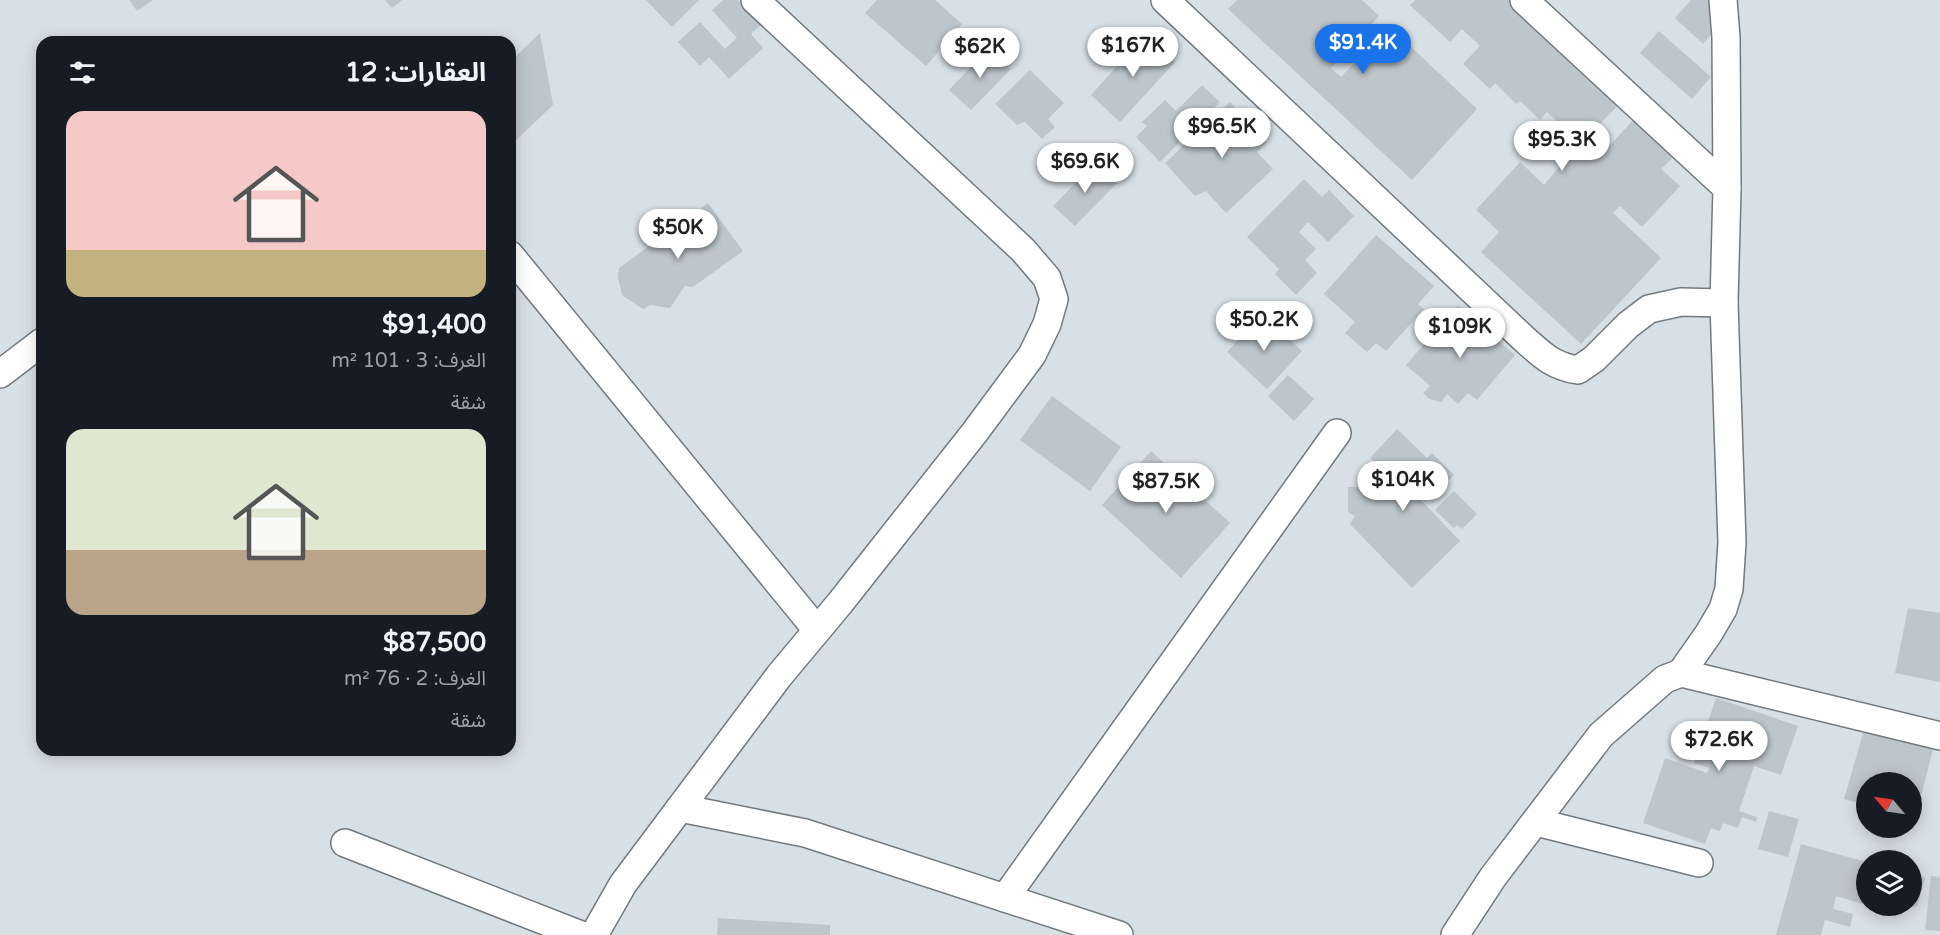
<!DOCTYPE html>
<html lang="ar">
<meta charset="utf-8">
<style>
:root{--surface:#171b24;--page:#242831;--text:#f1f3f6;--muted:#9ea1a6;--accent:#1a73e8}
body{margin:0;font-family:"Varela Round","Noto Sans Arabic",sans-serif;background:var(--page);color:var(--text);direction:rtl;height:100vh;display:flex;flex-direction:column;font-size:22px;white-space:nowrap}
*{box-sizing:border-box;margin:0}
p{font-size:20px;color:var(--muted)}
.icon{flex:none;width:33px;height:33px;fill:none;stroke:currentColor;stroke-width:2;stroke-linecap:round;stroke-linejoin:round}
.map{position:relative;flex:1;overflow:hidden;direction:ltr}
.drawer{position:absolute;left:36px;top:36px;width:480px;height:720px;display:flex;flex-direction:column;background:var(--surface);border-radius:18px;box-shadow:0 3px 15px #0003;direction:rtl}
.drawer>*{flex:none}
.needle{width:39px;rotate:299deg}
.controls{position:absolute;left:1856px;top:772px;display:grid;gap:12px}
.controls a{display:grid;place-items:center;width:66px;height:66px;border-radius:50%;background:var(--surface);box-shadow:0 3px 15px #0003;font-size:30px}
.price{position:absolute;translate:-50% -51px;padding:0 14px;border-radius:21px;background:#fff;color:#222;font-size:20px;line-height:39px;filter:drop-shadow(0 2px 3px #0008)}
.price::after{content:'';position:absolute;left:50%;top:36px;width:18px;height:14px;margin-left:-9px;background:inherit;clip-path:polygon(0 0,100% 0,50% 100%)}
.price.active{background:var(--accent);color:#fff}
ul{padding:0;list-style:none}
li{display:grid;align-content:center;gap:12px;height:318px;padding:0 30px}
li span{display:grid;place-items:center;height:186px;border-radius:18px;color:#555}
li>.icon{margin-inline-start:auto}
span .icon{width:108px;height:108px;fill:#fffc;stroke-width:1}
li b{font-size:26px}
h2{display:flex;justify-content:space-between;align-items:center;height:72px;padding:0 30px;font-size:26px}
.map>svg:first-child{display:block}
.building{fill:#bdc6cb}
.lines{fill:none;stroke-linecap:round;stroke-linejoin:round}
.minor-casing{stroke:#727a7e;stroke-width:30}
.minor{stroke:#fff;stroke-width:27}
</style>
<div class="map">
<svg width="1940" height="935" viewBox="0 0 1940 935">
<rect width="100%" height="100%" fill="#d7e0e5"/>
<g class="building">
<polygon points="129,0 153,0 137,11"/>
<polygon points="385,0 402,0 392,8"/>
<polygon points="646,0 699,0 672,27"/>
<polygon points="723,0 738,0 761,25 751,34 763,48 729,79 709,57 700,66 678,42 700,22 725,49 737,38 712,10"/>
<polygon points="877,0 935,0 962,24 926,66 865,13"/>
<polygon points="1237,0 1362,0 1379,16 1331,68 1341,77 1389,26 1477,109 1412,180 1228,9"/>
<polygon points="1415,0 1509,0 1620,103 1586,139 1602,154 1635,118 1675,155 1661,169 1680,186 1642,227 1620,206 1613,213 1661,258 1581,344 1481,252 1499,232 1476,210 1520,162 1544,185 1561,165 1542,147 1562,126 1547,112 1540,120 1520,101 1516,104 1495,83 1490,89 1463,64 1480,46 1462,29 1450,42 1410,5"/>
<polygon points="1691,0 1716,0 1719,25 1703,44 1675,18"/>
<polygon points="1659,31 1711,77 1692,99 1640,53"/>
<polygon points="540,33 553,105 512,144 510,141 510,62"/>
<polygon points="1145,35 1175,62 1120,122 1091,95"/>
<polygon points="989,48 1011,69 971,110 949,90"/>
<polygon points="1030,70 1064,103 1048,119 1055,127 1042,139 1025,122 1017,125 995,104"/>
<polygon points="1202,85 1220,102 1160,162 1136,137 1147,126 1142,122 1165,100 1176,111"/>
<polygon points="1230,102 1267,142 1257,152 1273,169 1226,213 1206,191 1195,196 1165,163"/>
<polygon points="1096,162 1117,183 1075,226 1053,206"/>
<polygon points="1304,179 1322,197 1329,190 1354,216 1328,242 1308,222 1299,232 1316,249 1305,260 1317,273 1296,295 1275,274 1279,269 1247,237"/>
<polygon points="708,203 743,251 693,287 685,286 670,308 650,305 643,309 622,295 618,277 619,268"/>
<polygon points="1376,235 1434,286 1418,304 1424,309 1386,351 1376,343 1367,352 1345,333 1355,322 1324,294"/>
<polygon points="1458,306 1515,355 1477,400 1468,393 1458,404 1447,394 1441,402 1430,399 1423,393 1430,386 1406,365"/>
<polygon points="1262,314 1302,351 1267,389 1227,352"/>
<polygon points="1288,375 1314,399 1294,421 1268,396"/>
<polygon points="1052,396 1121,447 1090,491 1020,440"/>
<polygon points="1397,429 1427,458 1432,453 1454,475 1437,493 1429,486 1418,465 1398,476 1460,541 1412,588 1350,524 1355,516 1348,512 1348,487 1377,487 1377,496 1380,498 1388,483 1376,471 1380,467 1370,458"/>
<polygon points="1151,451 1230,523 1181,578 1102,505"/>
<polygon points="1454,491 1477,514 1462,529 1457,525 1454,528 1435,510"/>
<polygon points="1908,608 1940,613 1940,682 1895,673"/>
<polygon points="1716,698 1798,726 1781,775 1754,766 1739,811 1757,817 1756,822 1742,817 1738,828 1723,823 1720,831 1711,828 1705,844 1643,823 1665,758 1707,773 1709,768 1694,763"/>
<polygon points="1866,723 1935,742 1915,819 1911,818 1911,783 1866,783 1866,805 1844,799"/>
<polygon points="1769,811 1799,819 1788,857 1758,849"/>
<polygon points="1801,844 1866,862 1866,905 1836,896 1833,909 1853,914 1850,927 1825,920 1821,935 1776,935"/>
<polygon points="1911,874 1925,878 1917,907 1911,906"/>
<polygon points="1931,876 1940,877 1940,931 1925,930"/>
<polygon points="718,918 830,925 830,935 717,935"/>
</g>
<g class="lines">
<g class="minor-casing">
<g id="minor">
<path d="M 1165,0 L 1522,337 C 1541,354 1552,366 1578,370 L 1594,359 L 1628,325 L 1649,309 L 1681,302 L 1724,303"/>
<polyline points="1524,0 1727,188"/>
<polyline points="510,255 817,630"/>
<polyline points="0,374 42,342"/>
<polyline points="1681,673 1940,736"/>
<polyline points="680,808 805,833 1119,935"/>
<polyline points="1536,822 1699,863"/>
<polyline points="345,843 581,935"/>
<polyline points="1005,898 1337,433"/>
<polyline points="594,935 623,884 779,676 840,603 975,432 1032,355 1047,324 1054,299 1047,278 1023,250 755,0"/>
<polyline points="1455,935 1493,877 1601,735 1665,679 1681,673 1709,633 1723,609 1729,589 1732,542 1724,303 1727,188 1726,37 1723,0"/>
</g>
</g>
<use href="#minor" class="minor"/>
</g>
</svg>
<div class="controls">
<a><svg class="needle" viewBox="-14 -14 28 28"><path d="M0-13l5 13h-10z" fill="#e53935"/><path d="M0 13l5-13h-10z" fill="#9ea1a6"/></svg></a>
<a><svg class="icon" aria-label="layers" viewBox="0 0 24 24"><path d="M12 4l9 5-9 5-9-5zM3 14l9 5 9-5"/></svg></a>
</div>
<b class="price active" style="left:1363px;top:75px">$91.4K</b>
<b class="price" style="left:1133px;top:78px">$167K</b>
<b class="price" style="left:980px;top:79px">$62K</b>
<b class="price" style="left:1222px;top:159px">$96.5K</b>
<b class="price" style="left:1562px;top:172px">$95.3K</b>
<b class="price" style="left:1085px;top:194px">$69.6K</b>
<b class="price" style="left:678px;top:260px">$50K</b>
<b class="price" style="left:1264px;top:352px">$50.2K</b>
<b class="price" style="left:1460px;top:359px">$109K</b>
<b class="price" style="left:1403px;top:512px">$104K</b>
<b class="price" style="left:1166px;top:514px">$87.5K</b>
<b class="price" style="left:1719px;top:772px">$72.6K</b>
<section class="drawer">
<h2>العقارات: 12<svg class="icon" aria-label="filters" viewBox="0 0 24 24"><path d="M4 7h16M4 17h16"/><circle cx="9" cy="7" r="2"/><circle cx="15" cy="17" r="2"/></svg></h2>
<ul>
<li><span style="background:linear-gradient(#f6c9c9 75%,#c2b280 0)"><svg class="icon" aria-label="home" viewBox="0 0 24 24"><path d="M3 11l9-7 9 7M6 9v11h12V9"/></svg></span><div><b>$91,400</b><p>الغرف: 3 · 101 m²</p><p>شقة</p></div></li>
<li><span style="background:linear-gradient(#dfe7d0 65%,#b9a48a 0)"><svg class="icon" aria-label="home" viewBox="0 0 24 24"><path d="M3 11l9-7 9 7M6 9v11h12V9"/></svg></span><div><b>$87,500</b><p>الغرف: 2 · 76 m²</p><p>شقة</p></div></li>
</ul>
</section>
</div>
